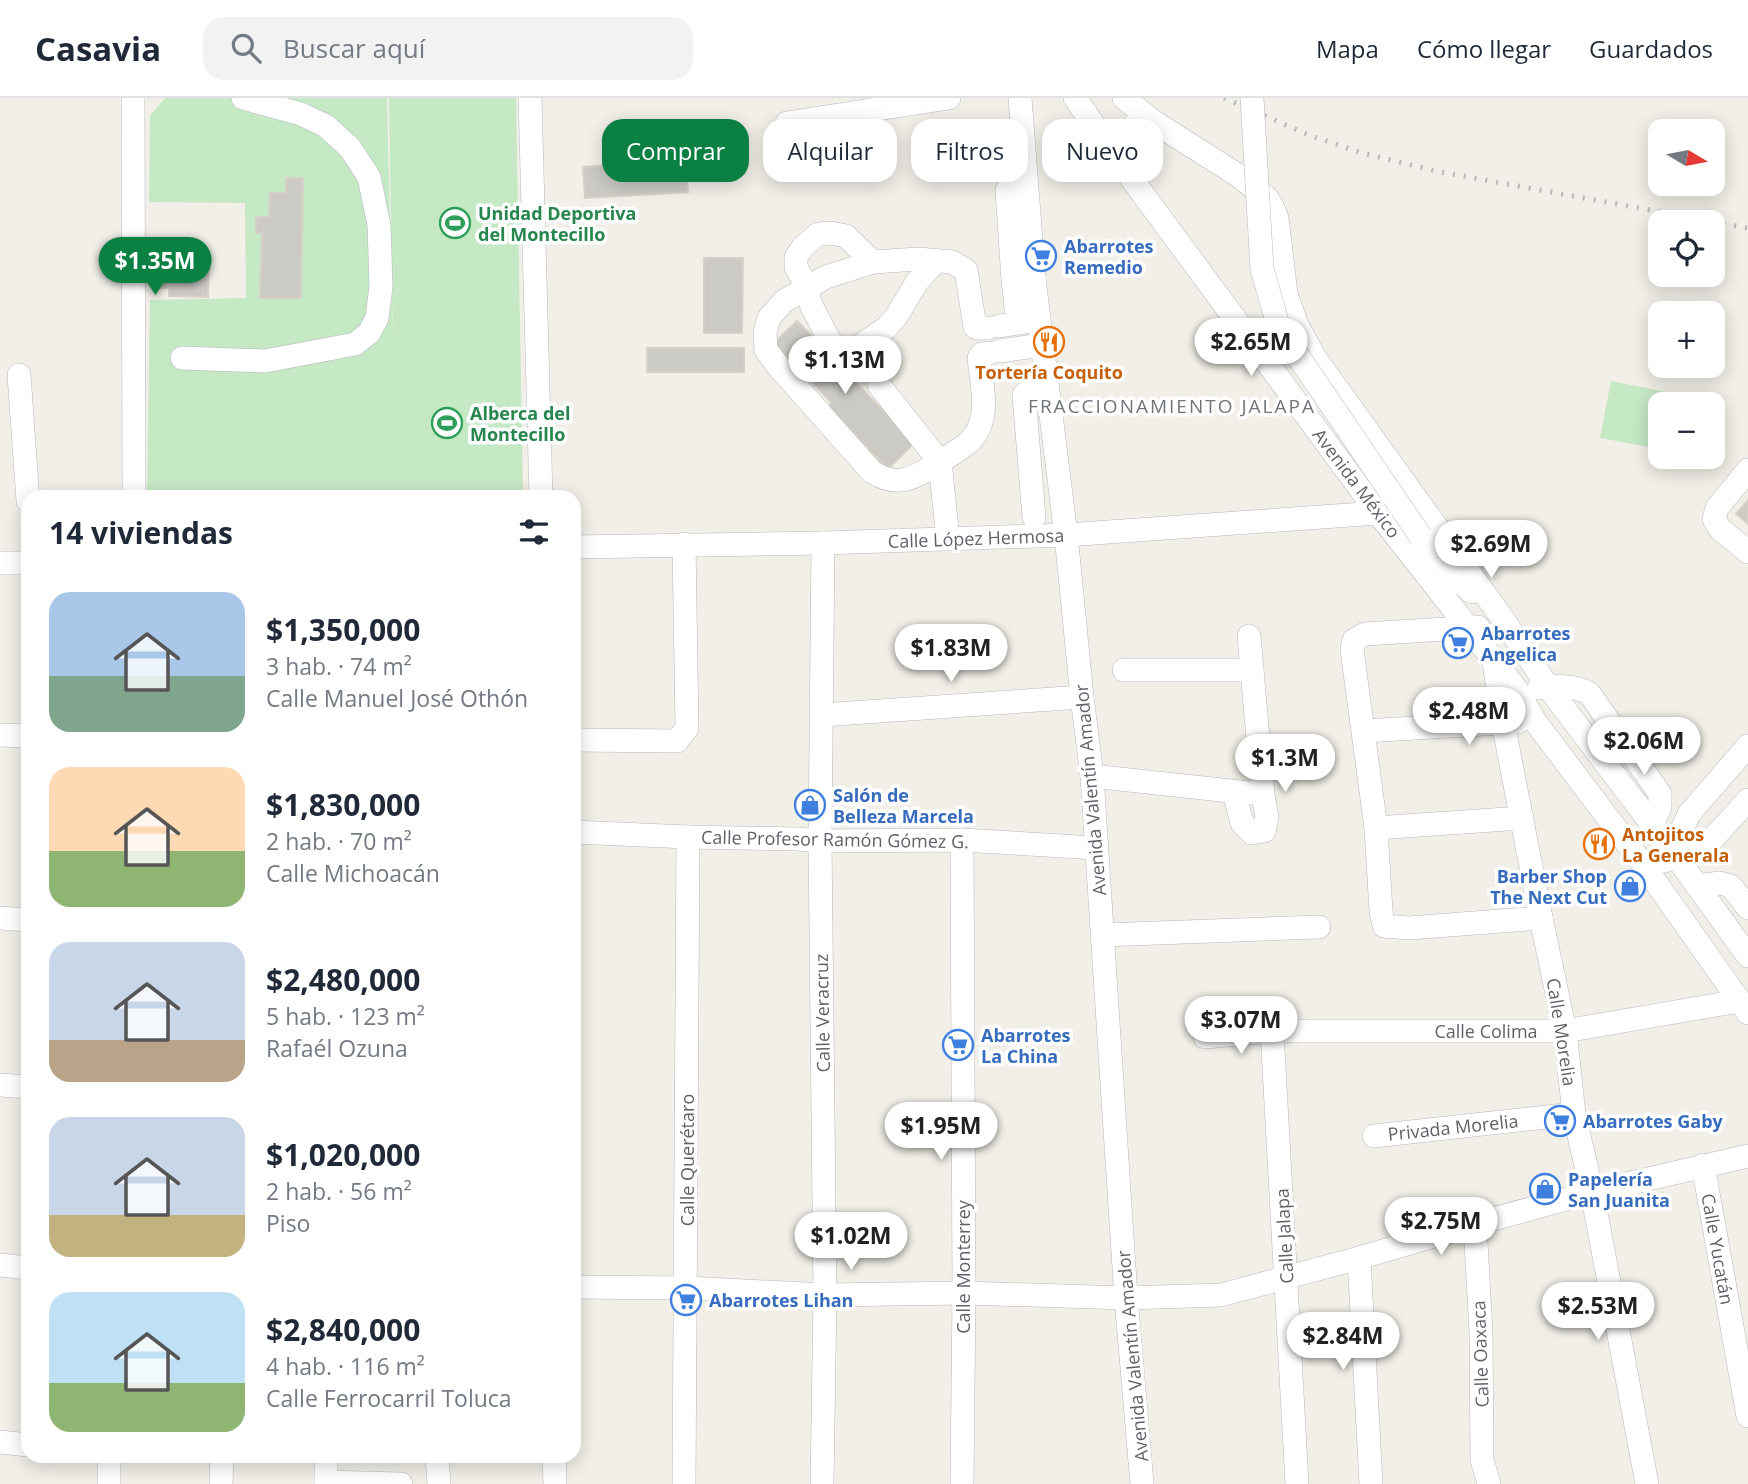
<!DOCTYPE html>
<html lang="es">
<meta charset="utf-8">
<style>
:root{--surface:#fff;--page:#f2f2f3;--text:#1f2937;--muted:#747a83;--line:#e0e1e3;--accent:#0b8043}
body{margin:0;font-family:"Open Sans",sans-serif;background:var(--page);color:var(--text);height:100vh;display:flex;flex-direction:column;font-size:26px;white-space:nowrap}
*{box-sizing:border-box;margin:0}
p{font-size:23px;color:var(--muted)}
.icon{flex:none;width:38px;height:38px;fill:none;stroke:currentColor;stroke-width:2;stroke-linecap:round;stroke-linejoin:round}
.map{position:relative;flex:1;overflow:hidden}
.sheet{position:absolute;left:21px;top:392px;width:560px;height:973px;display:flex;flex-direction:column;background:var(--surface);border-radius:21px;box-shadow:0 4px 18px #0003}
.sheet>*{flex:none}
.banner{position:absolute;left:602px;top:21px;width:665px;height:63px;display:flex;gap:14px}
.needle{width:46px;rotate:100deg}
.controls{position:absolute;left:1648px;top:21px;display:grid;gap:14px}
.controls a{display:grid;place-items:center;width:77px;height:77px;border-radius:14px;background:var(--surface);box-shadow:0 4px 18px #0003;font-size:35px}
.price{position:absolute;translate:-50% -60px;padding:0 16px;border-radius:24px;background:#fff;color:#222;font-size:23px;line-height:46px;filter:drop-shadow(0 2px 4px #0008)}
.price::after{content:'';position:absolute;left:50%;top:42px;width:21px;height:16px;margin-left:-10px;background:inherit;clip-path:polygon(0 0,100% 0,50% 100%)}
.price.active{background:var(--accent);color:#fff}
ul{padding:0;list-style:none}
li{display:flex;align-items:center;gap:21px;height:175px;padding:0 28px}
li span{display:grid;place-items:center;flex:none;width:196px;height:140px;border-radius:21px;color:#555}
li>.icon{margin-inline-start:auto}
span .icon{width:84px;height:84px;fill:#fffc;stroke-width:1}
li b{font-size:30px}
h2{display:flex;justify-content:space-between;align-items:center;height:84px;padding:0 28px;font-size:30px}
.chip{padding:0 24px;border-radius:21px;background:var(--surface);box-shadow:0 4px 18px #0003;font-size:24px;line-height:63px}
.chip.active{background:var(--accent);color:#fff}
header{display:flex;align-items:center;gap:42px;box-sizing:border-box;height:98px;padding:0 35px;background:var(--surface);border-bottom:2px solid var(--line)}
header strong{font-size:33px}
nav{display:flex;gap:38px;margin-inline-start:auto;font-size:24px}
.search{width:490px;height:63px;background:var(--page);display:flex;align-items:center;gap:18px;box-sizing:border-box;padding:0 24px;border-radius:21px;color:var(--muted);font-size:26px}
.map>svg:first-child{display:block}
.green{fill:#c5e8c5}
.building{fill:#cccac5;stroke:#d6d1c6;stroke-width:2}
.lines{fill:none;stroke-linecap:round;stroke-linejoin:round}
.minor-casing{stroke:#b5b8bc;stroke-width:24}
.minor{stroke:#fff;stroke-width:23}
.rail{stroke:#b6b7b8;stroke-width:5;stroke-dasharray:2 9;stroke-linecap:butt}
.minor-bridge-casing{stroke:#b5b8bc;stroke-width:24;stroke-linecap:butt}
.minor-bridge{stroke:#fff;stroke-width:23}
.labels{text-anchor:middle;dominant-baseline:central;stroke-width:7;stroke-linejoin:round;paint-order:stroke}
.leisure-label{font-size:18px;font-weight:bold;fill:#27864d;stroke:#fff;text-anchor:start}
.shop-label{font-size:18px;font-weight:bold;fill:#366cbe;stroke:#fff;text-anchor:start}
.food-label{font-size:18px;font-weight:bold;fill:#c56008;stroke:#fff}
.street-label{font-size:18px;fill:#5f6368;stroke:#fff}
.neighbourhood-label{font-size:19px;letter-spacing:2px;fill:#70757a;stroke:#fff}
</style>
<header>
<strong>Casavia</strong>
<div class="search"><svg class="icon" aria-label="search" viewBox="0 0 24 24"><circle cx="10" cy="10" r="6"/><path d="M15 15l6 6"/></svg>Buscar aquí</div>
<nav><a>Mapa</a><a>Cómo llegar</a><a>Guardados</a></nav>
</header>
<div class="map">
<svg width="1748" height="1386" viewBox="0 0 1748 1386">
<rect width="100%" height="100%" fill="#f1efe8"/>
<g class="green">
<polygon points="165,0 387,0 393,258 389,0 516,0 523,399 147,399 150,202 246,200 245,105 149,104 150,18"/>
<polygon points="1611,283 1707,302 1706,306 1661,306 1661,351 1600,340"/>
</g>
<g class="building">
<polygon points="686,62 688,94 585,100 583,69"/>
<polygon points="286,80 303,80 301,200 260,200 262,135 256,135 256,119 269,119 270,95 286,95"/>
<polygon points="157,159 209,160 208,199 169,198 169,190 156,190"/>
<polygon points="704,160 743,160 742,235 704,235"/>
<polygon points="797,223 914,345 888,371 828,308 832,305 774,245"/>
<rect x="647" y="250" width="97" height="24"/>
<polygon points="1748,402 1748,426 1736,416"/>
</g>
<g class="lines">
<g class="minor-casing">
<g id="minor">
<polyline points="133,0 134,399"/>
<polyline points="530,0 541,399"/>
<polyline points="1020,0 1034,181 1066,437 1082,599 1092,678 1126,1200 1142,1386"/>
<polyline points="1075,0 1120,65 1378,415 1517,592 1534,622 1645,769 1748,915"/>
<polyline points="1124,0 1154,24 1236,76 1267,100 1273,110 1277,120 1286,196 1297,227 1315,260 1505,524 1548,589 1672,753 1748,858"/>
<polyline points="787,25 949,0"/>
<polyline points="1120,65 1119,48 1122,39 1136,26 1154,24"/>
<polyline points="1007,92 1013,181 1034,181"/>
<polyline points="873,164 846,138 831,135 818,136 803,149 796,159 796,169 802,180 812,209 831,245 843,254 851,254 886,230 896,219 917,184 936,163"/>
<polyline points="1013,181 1016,210"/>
<polyline points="999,228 1039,222"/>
<polyline points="1000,253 1042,247"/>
<polyline points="182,260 265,263 355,246 369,235 377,220 381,188 379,127 369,79 350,50 326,28 301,16 243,0"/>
<polyline points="19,277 28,403"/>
<path d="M 879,287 L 940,364 C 949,358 959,352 968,345 C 992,323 982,289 979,260 L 982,256 L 989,255"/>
<polyline points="1748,372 1717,410 1714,421 1720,431 1748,454"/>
<polyline points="1034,419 1024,297 1045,275"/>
<polyline points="1421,439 1448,473 1472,494"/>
<path d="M 948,441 L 940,364 C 915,379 900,391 872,374 L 778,268 L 766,252 L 765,235 L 769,220 L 784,203 L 826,179 L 873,164 L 918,161 L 952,164 L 966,172 L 975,229 L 978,230 L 987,230"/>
<polyline points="574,449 823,445 1066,437 1378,415"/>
<polyline points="0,465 28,465"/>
<polyline points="1478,529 1365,536 1354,542 1352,552 1376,730 1381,813 1384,828 1409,830 1541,820"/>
<polyline points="1494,564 1503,625 1541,820 1565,933 1574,1016 1592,1094 1647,1386"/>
<polyline points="1124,572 1252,572"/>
<path d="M 1539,590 C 1557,588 1573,587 1589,595 L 1660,696 L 1660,709 L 1652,727"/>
<polyline points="822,617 1082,599"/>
<polyline points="1364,633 1518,624"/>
<polyline points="0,637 28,638"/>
<polyline points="574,642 677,643 687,630 684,446"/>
<polyline points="1092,678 1249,695"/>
<polyline points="1234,694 1242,725 1252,735 1264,733 1267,719 1263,697 1249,538"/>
<polyline points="1376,730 1522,720"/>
<polyline points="574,734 688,739 797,741 820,743 962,742 1096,750"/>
<polyline points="962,742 964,1195 962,1386"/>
<polyline points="1672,753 1708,746 1748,702"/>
<polyline points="1664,763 1667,762 1672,753 1689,716 1748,648"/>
<polyline points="1697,788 1720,785 1731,788 1748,810"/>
<polyline points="0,820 28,822"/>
<polyline points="1103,837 1319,829"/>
<polyline points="1272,933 1297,1386"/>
<polyline points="1205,939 1272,933 1565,933 1739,903"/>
<polyline points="0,987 28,989"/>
<polyline points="1374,1038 1574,1016"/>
<polyline points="1703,1067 1748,1318"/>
<polyline points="1475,1126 1481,1235 1482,1362 1489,1386"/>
<polyline points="1359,1160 1371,1386"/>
<polyline points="0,1167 28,1170"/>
<polyline points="574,1189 686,1190 825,1197 964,1195 1126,1200 1221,1197 1359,1160 1475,1126 1592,1094 1748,1058"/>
<polyline points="0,1344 28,1347"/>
<polyline points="437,1358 439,1386"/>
<polyline points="554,1358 555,1386"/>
<polyline points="326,1384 401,1386"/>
<polyline points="109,1386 109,1358"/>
<polyline points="221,1386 222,1358"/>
<polyline points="326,1386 326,1358"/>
<polyline points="684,1386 688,739"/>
<polyline points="822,1386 825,1197 820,743 823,445"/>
</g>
</g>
<use href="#minor" class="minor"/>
<polyline class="rail" points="1224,0 1309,37 1362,55 1436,73 1748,130"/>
<g class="minor-bridge-casing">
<polyline id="minor-bridge" points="1252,0 1262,171 1279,230 1421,439"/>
</g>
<use href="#minor-bridge" class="minor-bridge"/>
</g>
<defs>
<g id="stadium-ring" transform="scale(1.575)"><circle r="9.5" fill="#fff" stroke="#2e9e5b" stroke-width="1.5"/><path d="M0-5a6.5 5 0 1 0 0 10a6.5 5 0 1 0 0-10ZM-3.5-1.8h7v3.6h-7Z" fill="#2e9e5b"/></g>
<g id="supermarket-ring" transform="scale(1.575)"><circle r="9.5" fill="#fff" stroke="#3f7fe0" stroke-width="1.5"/><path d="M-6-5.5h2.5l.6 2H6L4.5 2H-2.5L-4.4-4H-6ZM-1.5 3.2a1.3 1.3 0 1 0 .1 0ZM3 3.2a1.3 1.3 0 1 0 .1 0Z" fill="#3f7fe0"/></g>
<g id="restaurant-ring" transform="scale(1.575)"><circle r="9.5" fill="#fff" stroke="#e8710a" stroke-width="1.5"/><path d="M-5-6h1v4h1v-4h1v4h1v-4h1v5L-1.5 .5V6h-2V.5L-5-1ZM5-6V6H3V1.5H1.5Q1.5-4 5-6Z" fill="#e8710a"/></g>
<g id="shop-ring" transform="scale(1.575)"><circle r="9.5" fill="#fff" stroke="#3f7fe0" stroke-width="1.5"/><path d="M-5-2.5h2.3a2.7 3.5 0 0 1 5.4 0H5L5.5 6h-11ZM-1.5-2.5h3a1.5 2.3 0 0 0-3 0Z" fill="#3f7fe0"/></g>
</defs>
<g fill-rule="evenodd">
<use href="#stadium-ring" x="455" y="125"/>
<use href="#supermarket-ring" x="1041" y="158"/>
<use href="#restaurant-ring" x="1049" y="244"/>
<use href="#stadium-ring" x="447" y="325"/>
<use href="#supermarket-ring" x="1458" y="545"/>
<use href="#shop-ring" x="810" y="707"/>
<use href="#restaurant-ring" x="1599" y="746"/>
<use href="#shop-ring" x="1630" y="788"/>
<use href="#supermarket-ring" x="958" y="947"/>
<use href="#supermarket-ring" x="1560" y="1023"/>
<use href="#shop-ring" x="1545" y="1091"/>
<use href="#supermarket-ring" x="686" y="1202"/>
</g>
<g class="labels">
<g class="leisure-label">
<text x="478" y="115">Unidad Deportiva<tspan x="478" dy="21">del Montecillo</tspan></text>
<text x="470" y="315">Alberca del<tspan x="470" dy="21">Montecillo</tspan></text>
</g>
<g class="shop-label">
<text x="1064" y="148">Abarrotes<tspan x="1064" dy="21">Remedio</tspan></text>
<text x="1481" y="535">Abarrotes<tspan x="1481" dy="21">Angelica</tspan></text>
<text x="833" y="697">Salón de<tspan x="833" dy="21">Belleza Marcela</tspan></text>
<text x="1607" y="778" text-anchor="end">Barber Shop<tspan x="1607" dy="21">The Next Cut</tspan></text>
<text x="981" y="937">Abarrotes<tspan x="981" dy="21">La China</tspan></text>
<text x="1583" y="1023">Abarrotes Gaby</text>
<text x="1568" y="1081">Papelería<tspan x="1568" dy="21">San Juanita</tspan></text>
<text x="709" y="1202">Abarrotes Lihan</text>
</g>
<g class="food-label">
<text x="1049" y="274">Tortería Coquito</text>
<text x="1622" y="736" text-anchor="start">Antojitos<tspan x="1622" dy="21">La Generala</tspan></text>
</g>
<g class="street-label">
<text transform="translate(1357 385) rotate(53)">Avenida México</text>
<text transform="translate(976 440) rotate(-2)">Calle López Hermosa</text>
<text transform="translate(1090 692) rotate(-95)">Avenida Valentín Amador</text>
<text transform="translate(835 741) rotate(1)">Calle Profesor Ramón Gómez G.</text>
<text transform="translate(822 915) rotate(-91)">Calle Veracruz</text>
<text x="1486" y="933">Calle Colima</text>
<text transform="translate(1562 934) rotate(81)">Calle Morelia</text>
<text transform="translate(1453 1029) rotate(-6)">Privada Morelia</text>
<text transform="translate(687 1062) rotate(-90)">Calle Querétaro</text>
<text transform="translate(1284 1138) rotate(-93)">Calle Jalapa</text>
<text transform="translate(1718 1151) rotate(80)">Calle Yucatán</text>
<text transform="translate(963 1169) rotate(-90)">Calle Monterrey</text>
<text transform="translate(1480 1256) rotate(-92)">Calle Oaxaca</text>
<text transform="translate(1132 1258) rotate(-95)">Avenida Valentín Amador</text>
</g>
<g class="neighbourhood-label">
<text x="1172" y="308">FRACCIONAMIENTO JALAPA</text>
</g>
</g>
</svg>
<div class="controls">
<a><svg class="needle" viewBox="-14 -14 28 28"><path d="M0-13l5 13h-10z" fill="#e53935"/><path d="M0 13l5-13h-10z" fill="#747a83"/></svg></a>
<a><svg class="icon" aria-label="locate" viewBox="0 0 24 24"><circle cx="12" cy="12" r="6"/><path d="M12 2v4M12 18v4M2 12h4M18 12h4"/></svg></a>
<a>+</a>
<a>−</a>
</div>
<b class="price active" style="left:155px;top:199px">$1.35M</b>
<b class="price" style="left:1251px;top:280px">$2.65M</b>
<b class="price" style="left:845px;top:298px">$1.13M</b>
<b class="price" style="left:1491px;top:482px">$2.69M</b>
<b class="price" style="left:951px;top:586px">$1.83M</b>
<b class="price" style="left:1469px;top:649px">$2.48M</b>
<b class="price" style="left:1644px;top:679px">$2.06M</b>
<b class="price" style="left:1285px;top:696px">$1.3M</b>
<b class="price" style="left:1241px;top:958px">$3.07M</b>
<b class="price" style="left:941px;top:1064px">$1.95M</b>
<b class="price" style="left:1441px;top:1159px">$2.75M</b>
<b class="price" style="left:851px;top:1174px">$1.02M</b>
<b class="price" style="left:1598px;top:1244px">$2.53M</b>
<b class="price" style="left:1343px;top:1274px">$2.84M</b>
<div class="banner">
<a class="chip active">Comprar</a>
<a class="chip">Alquilar</a>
<a class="chip">Filtros</a>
<a class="chip">Nuevo</a>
</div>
<section class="sheet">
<h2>14 viviendas<svg class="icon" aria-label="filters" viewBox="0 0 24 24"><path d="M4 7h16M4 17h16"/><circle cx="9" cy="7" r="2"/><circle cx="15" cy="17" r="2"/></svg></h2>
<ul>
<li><span style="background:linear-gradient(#a9c7e8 60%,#7fa58c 0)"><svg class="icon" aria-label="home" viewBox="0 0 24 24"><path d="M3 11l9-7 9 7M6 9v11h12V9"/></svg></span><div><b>$1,350,000</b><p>3 hab. · 74 m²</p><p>Calle Manuel José Othón</p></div></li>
<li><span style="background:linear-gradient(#ffd9b3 60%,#8fb573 0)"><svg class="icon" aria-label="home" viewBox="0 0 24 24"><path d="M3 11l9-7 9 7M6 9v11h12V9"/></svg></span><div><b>$1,830,000</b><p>2 hab. · 70 m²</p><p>Calle Michoacán</p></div></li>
<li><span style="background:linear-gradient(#c9d6e8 70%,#b9a48a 0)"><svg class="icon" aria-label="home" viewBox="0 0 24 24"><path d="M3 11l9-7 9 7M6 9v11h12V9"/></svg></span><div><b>$2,480,000</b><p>5 hab. · 123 m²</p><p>Rafaél Ozuna</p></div></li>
<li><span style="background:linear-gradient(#c9d6e8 70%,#c2b280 0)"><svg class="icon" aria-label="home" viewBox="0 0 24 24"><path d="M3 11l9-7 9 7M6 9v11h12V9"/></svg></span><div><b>$1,020,000</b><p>2 hab. · 56 m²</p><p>Piso</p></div></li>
<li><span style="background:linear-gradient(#bfe0f5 65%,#8fb573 0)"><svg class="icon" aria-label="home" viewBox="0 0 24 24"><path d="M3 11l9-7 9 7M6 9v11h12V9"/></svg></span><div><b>$2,840,000</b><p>4 hab. · 116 m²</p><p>Calle Ferrocarril Toluca</p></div></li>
</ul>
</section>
</div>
